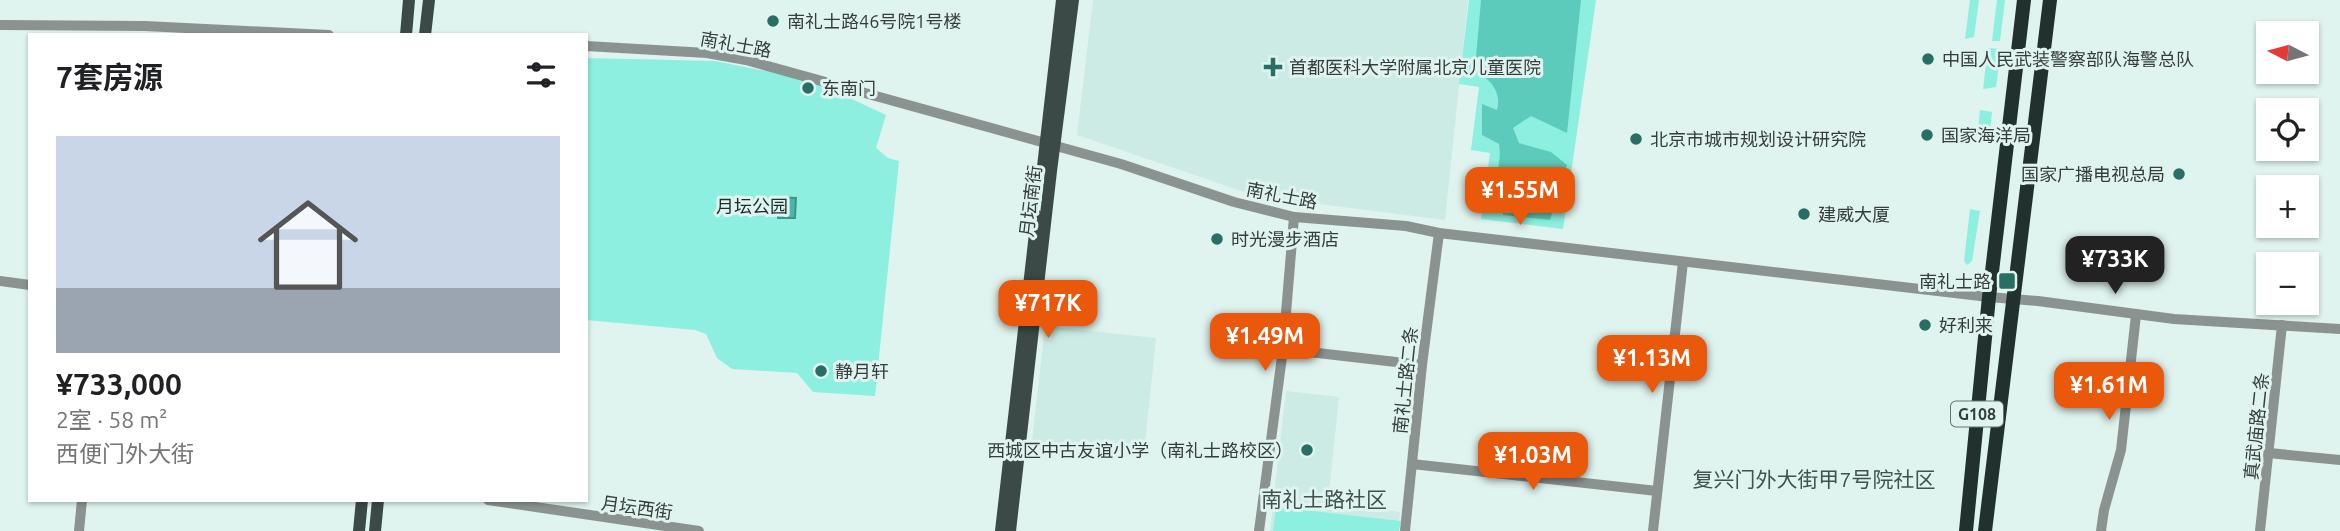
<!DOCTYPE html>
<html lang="zh">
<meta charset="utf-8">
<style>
:root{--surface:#fff;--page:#f6f6f6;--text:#202124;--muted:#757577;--line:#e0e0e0;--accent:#ea580c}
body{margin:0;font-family:Ubuntu,"Noto Sans SC",sans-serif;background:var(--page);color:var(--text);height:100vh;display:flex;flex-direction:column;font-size:26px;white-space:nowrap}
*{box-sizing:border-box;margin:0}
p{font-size:23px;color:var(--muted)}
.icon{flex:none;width:38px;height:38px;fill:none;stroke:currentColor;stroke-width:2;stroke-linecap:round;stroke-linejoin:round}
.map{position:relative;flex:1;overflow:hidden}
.details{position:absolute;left:28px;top:33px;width:560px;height:469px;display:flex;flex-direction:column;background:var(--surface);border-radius:0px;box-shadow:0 2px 5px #0004}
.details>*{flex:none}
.needle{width:46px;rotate:276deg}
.fabs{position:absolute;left:2256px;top:21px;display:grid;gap:14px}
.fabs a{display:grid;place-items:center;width:63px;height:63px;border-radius:0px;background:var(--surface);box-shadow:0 2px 5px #0004;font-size:35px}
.price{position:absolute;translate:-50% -60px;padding:0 16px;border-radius:14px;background:var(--accent);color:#fff;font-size:23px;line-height:46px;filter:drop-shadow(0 2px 4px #0008)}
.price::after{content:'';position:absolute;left:50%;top:42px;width:21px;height:16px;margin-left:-10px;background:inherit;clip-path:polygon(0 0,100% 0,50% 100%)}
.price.current{background:#222;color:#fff}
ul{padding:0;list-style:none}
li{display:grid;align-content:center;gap:14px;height:371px;padding:0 28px}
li+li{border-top:2px solid var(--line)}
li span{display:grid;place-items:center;height:217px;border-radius:0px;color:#555}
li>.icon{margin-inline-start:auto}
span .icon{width:126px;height:126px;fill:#fffc;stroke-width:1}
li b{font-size:30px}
h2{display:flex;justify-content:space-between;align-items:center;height:84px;padding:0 28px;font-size:30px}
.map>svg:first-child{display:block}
.built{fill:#cdebe5}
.green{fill:#8defdf}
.forest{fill:#5ccbbb}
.water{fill:#46b7a8;stroke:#419388;stroke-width:2}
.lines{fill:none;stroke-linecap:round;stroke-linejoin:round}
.minor{stroke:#8b9391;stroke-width:10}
.major{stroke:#3c4a47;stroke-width:12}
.highway{stroke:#21312e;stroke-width:14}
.poi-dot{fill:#276e65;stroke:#dff3ef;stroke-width:2.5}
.labels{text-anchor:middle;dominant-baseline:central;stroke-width:6;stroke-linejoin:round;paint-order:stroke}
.shield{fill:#dff3ef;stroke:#697472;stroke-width:2}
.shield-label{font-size:16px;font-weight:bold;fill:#363e3c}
.poi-label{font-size:18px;fill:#363e3c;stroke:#dff3ef;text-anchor:start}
.street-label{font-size:18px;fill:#363e3c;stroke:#dff3ef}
.park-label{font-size:18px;fill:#1a2e2a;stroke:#dff3ef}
.quarter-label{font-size:21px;fill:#41524f;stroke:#dff3ef}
</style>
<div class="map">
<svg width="2340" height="531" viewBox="0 0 2340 531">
<rect width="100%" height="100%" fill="#dff3ef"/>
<g class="built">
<polygon points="1093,0 1468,0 1445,220 1256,196 1077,135"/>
<polygon points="1045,326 1156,338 1144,453 1032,441"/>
<polygon points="1286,391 1339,397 1328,502 1400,512 1398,531 1270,531"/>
</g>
<g class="green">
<polygon points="1469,0 1596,0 1563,229 1481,219 1490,153 1471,150 1479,87 1459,84"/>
<polygon points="1970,0 1979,0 1974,37 1965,39"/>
<polygon points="1997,0 2005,0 2000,41 1992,41"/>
<polygon points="1988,48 2001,49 1996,87 1983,89"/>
<polygon points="586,58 715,61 811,80 886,115 876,148 888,158 899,161 875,396 813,392 797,373 732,369 717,358 706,334 695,330 586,320"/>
<polygon points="1980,110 1992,112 1989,142 1977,140"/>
<polygon points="1970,209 1980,211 1972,261 1967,265 1964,261"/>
<polygon points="1276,507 1401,521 1399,531 1273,531"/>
</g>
<path class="forest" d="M 1481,0 L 1581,0 L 1567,133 L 1531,116 L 1513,128 L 1519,143 L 1551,152 L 1567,165 L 1550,220 L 1503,215 C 1502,206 1497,200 1496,192 C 1495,175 1502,160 1499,144 L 1482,135 L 1482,104 L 1497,110 C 1502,90 1490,81 1475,69 Z"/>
<polygon class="water" points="772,197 796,198 795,218 778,218 778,207 772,206"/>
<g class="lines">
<g class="minor">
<polyline points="0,25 145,26 329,35"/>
<polyline points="586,46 707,53 746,60 1121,164 1234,202 1294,217 1406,226 1439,233 1989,297 2038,301 2174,319 2340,329"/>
<polyline points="0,281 30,285"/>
<polyline points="1283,349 1422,365"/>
<polyline points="2269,453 2340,460"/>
<polyline points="1412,464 1657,491"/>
<polyline points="488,500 699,531"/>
<polyline points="79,531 82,500"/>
<polyline points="1259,531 1283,349 1294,217"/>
<polyline points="1405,531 1422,365 1439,233"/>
<polyline points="1653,531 1683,262"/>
<polyline points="2101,531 2104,510 2121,450 2136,315"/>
<polyline points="2260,531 2282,325"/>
</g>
<g class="major">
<polyline points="406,35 409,0"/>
<polyline points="425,35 429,0"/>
<polyline points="1043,167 1062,0"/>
<polyline points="359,531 362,500"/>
<polyline points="375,531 378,500"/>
<polyline points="1001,531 1037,216"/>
<polyline points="1010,531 1051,171 1073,0"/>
</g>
<g class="highway">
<polyline points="1966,531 1989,297 2024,0"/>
<polyline points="1985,531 2050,0"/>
</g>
</g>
<g class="poi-dot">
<circle cx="773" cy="21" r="7"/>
<circle cx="1928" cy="59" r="7"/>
<path d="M1269.5 56.5h7v7h7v7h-7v7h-7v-7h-7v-7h7z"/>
<circle cx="808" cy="88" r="7"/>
<circle cx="1927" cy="135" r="7"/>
<circle cx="1636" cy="139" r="7"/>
<circle cx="2179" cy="174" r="7"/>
<circle cx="1804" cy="214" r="7"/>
<circle cx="1217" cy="239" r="7"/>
<rect x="1998" y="272" width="18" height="18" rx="3.5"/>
<circle cx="1925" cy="325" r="7"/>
<circle cx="821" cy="371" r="7"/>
<circle cx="1307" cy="450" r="7"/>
</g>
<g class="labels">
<rect class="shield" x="1951" y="401.5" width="52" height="25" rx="5"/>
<g class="shield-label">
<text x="1977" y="414">G108</text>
</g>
<g class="poi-label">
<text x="787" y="21">南礼士路46号院1号楼</text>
<text x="1942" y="59">中国人民武装警察部队海警总队</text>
<text x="1289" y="67">首都医科大学附属北京儿童医院</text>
<text x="822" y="88">东南门</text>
<text x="1941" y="135">国家海洋局</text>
<text x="1650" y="139">北京市城市规划设计研究院</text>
<text x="2165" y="174" text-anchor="end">国家广播电视总局</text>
<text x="1818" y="214">建威大厦</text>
<text x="1231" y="239">时光漫步酒店</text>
<text x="1991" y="281" text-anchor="end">南礼士路</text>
<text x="1939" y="325">好利来</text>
<text x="835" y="371">静月轩</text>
<text x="1293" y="450" text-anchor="end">西城区中古友谊小学（南礼士路校区）</text>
</g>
<g class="street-label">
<text transform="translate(736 44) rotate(10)">南礼士路</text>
<text transform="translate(1282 195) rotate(11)">南礼士路</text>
<text transform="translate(1030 201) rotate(-83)">月坛南街</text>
<text transform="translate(1405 380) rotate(-84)">南礼士路二条</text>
<text transform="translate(2256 426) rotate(-84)">真武庙路二条</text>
<text transform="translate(637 507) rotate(8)">月坛西街</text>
</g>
<g class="park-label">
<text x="752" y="206">月坛公园</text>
</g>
<g class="quarter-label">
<text x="1814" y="479">复兴门外大街甲7号院社区</text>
<text x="1324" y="499">南礼士路社区</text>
</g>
</g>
</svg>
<div class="fabs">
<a><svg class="needle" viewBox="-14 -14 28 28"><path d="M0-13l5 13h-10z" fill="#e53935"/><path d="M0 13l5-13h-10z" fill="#757577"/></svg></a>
<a><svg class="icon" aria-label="locate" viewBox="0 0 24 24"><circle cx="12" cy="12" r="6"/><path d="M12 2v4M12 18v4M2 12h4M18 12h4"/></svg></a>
<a>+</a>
<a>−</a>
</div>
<b class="price" style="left:1520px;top:227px">¥1.55M</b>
<b class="price current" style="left:2115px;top:296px">¥733K</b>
<b class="price" style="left:1048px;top:340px">¥717K</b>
<b class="price" style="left:1265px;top:373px">¥1.49M</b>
<b class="price" style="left:1652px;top:395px">¥1.13M</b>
<b class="price" style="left:2109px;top:422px">¥1.61M</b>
<b class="price" style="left:1533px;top:492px">¥1.03M</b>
<section class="details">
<h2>7套房源<svg class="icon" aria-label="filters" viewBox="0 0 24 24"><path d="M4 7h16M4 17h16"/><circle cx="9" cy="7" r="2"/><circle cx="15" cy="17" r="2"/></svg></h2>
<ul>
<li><span style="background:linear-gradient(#c9d6e8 70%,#9aa5b1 0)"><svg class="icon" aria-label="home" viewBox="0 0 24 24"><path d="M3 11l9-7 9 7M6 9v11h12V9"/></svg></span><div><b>¥733,000</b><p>2室 · 58 m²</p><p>西便门外大街</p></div></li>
</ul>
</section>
</div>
